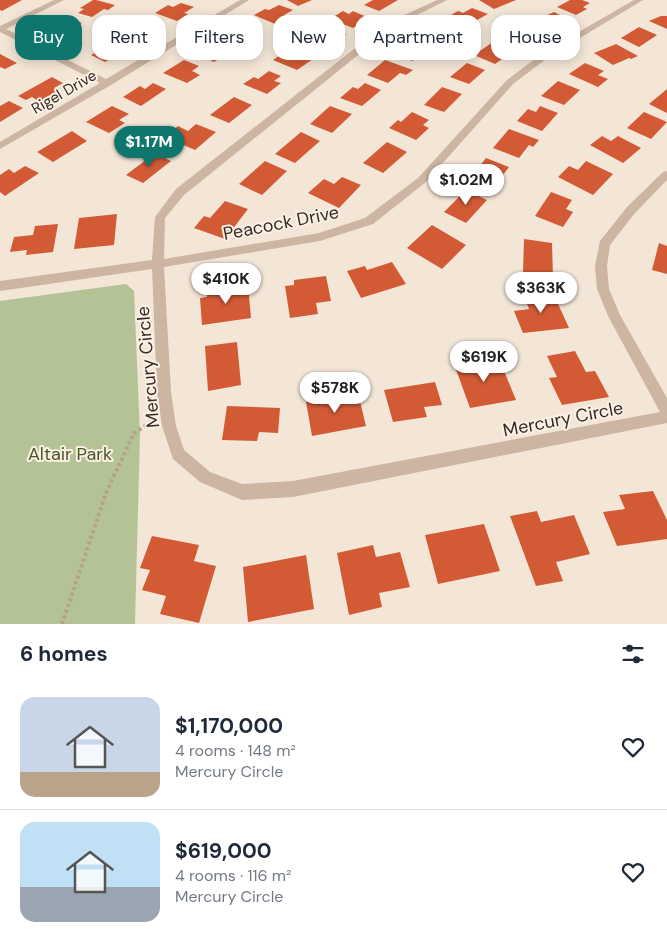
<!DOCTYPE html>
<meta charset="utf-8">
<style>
:root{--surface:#fff;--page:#f2f2f3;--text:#1f2937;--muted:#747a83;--line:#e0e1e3;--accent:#0f766e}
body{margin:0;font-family:"DM Sans",sans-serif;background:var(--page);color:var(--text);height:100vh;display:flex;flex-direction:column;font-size:19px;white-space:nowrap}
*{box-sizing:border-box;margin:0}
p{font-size:16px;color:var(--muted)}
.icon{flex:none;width:28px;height:28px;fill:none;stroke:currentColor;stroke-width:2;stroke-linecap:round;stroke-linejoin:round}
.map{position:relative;height:624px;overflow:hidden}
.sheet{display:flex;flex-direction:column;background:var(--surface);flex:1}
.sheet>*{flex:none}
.banner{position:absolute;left:15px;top:15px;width:638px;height:45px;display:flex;gap:10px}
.price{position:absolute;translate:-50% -42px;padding:0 11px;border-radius:18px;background:#fff;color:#222;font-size:16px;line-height:32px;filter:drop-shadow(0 1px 2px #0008)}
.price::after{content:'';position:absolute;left:50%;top:30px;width:15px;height:11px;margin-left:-8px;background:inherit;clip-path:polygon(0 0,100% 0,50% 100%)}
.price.on{background:var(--accent);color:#fff}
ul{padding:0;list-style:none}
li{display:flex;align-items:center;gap:15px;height:125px;padding:0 20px}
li+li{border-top:1px solid var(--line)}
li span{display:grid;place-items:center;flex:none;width:140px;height:100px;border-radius:15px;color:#555}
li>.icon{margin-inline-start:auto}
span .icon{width:60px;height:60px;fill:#fffc;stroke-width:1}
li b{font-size:21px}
h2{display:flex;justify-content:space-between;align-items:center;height:60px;padding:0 20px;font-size:21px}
.chip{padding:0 18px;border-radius:15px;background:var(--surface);box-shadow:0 2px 12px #0003;font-size:18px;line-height:45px}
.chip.on{background:var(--accent);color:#fff}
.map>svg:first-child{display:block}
.green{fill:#b4c396}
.building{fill:#d25b36}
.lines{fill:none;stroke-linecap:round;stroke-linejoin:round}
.path{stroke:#b89f8c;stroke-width:4;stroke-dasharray:3 3;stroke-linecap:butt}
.minor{fill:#ccb5a2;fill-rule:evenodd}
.labels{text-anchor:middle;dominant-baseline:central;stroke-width:4;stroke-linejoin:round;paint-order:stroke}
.far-street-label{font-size:15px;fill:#362a25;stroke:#fbf0e3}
.street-label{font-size:18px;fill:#362a25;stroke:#fbf0e3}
.park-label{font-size:18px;fill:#455726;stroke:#fbf0e3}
</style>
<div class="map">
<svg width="667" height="624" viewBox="0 0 667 624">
<rect width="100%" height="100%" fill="#f3e6d7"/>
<polygon class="green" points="126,284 134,291 140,434 135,624 0,624 0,301"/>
<g class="building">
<polygon points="0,0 22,0 2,11 0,10"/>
<polygon points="93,0 96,0 115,5 108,10 104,9 92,17 78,13 84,9 80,8"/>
<polygon points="287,0 312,0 298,6"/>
<polygon points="373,0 398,0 379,11 364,5"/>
<polygon points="479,0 516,0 494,9"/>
<polygon points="570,0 582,0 590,3 583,7 587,9 576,15 557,7"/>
<polygon points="181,3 194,7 184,13 188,14 177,21 155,13 168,5 173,7"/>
<polygon points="279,5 293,10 284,15 287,16 275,24 254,15 265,9 269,10"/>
<polygon points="472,8 488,14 468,25 449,16 458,11 463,13"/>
<polygon points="343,11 349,14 353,11 369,18 353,28 330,19"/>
<polygon points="554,12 570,20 548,30 532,22"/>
<polygon points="661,16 667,16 667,29 649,21"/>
<polygon points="250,18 256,20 253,22 261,25 241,40 226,34"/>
<polygon points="69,19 82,23 60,36 42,31 56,22 63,23"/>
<polygon points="148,21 165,27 142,41 128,35"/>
<polygon points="441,21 458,28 452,32 460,36 450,43 424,31"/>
<polygon points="522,26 536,32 530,36 535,38 522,45 498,34 507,29 512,32"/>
<polygon points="639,27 657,35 639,47 621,38"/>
<polygon points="330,29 346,34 327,49 310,43"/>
<polygon points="412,39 431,46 412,61 393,53"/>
<polygon points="120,40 132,47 105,62 91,55"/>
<polygon points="221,41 237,48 214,62 198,54"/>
<polygon points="493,42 509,49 500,55 505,57 495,64 474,55"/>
<polygon points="616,44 638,56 631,59 629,58 613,65 594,53"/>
<polygon points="292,47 316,57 297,70 273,60"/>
<polygon points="0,54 17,63 5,69 0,67"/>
<polygon points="184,60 199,66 192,71 200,75 187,83 163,73"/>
<polygon points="385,60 413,70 406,75 400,73 388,83 367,75"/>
<polygon points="467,63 485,70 469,84 450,77"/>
<polygon points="585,63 604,71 598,75 608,79 598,87 569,74"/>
<polygon points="269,71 281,76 274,81 281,83 267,94 243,84 254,77 258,79"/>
<polygon points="52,77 63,83 54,88 59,91 40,102 32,97 26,100 18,96"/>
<polygon points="558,81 580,90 564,105 541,96"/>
<polygon points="153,83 166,89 141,106 123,97 140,86 145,89"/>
<polygon points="365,83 381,90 362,106 340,98 353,87 358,89"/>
<polygon points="442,87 462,94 444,112 424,105"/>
<polygon points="667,89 667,113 649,104"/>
<polygon points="234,97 252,105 229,123 210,115"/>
<polygon points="9,101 23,108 0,122 0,106"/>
<polygon points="112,106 129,114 119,120 125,123 109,133 86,122"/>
<polygon points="330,106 352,114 332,133 310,124"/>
<polygon points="540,106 558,113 542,131 517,121 528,109 536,112"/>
<polygon points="412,112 429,120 423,125 429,128 416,140 389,128 398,120 401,122"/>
<polygon points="644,112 667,122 651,139 627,128"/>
<polygon points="196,124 216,132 195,150 165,137 178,126 188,131"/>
<polygon points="509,129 539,140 533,147 529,145 519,158 493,148"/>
<polygon points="72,131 87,141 53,162 37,152"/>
<polygon points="301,132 320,141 295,163 275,154"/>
<polygon points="602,136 611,141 618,136 641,148 623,163 590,145"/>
<polygon points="387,142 407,152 383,173 363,163"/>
<polygon points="155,153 171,161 143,183 126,175"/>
<polygon points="486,158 509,167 491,191 468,181"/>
<polygon points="265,161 287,171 262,195 239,184"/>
<polygon points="586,161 613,174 593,195 558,177 569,166 578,170"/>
<polygon points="25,166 39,173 5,196 0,192 0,175 9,169 14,173"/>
<polygon points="342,177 361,185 339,208 308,193 324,179 334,184"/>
<polygon points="466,190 487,200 466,223 444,212"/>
<polygon points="551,192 572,200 566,209 573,212 563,227 535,216"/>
<polygon points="225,201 248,209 225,239 194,228 204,216 210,218"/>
<polygon points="117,214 114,245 74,249 79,218"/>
<polygon points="58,224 53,252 26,255 27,250 10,252 14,237 33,235 35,226"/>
<polygon points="432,225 466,245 442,269 407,248"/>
<polygon points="524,239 552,243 553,278 523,274"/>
<polygon points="659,243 667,246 667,274 652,270"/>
<polygon points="392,262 406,284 361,298 347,271 365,266 367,270"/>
<polygon points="326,276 331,301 316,303 318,314 290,318 285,286 294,285 294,280"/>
<polygon points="248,284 251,318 202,325 200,298 207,297 207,290"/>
<polygon points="553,293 569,328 523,333 514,311 529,309 524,296"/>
<polygon points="237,342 241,385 208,391 205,346"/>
<polygon points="575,351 586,372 595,371 609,397 562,405 549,378 557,377 547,356"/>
<polygon points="483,359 485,364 500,361 516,400 470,408 454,364"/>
<polygon points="435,382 442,405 424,407 427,417 393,422 384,390"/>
<polygon points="358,393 366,426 312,436 306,402"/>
<polygon points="227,406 280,408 278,433 259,432 257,441 222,440"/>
<polygon points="653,491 667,520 667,539 617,546 603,512 625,509 619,495"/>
<polygon points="537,511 541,522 574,515 590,554 556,562 563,581 536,586 510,516"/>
<polygon points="484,524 500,571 438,584 425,535"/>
<polygon points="152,536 199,545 194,561 216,566 199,623 160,614 166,596 142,590 150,570 140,568"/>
<polygon points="373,545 376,557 400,552 410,587 379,593 382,607 349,615 337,553"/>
<polygon points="306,555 314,609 248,622 243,567"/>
</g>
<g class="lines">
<polyline class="path" points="62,624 106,493 134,433 153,421"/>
<g class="minor">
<polygon points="54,0 64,0 6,29 106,79 240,0 249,0 111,85 0,149 0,142 100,83 0,32 0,26"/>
<polygon points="437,0 447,0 393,27 184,195 165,218 164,259 319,233 365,218 418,178 507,80 544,52 634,0 643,0 550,56 513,84 426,182 373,224 320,241 164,267 171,392 176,426 184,450 210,472 242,484 293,481 660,412 608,316 597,289 595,266 600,241 627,207 663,172 667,171 667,180 635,213 610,245 607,266 609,289 620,315 667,398 667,423 293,497 242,500 200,482 173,459 162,426 157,392 152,269 0,291 0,281 152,260 155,217 176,189 387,23"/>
</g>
</g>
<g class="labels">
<g class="far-street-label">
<text transform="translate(64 92) rotate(-30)">Rigel Drive</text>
</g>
<g class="street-label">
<text transform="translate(281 223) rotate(-11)">Peacock Drive</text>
<text transform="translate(148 367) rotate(-95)">Mercury Circle</text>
<text transform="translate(563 419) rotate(-11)">Mercury Circle</text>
</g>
<g class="park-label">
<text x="70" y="454">Altair Park</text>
</g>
</g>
</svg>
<b class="price on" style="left:149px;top:168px">$1.17M</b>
<b class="price" style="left:466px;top:206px">$1.02M</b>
<b class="price" style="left:226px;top:305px">$410K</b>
<b class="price" style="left:541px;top:314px">$363K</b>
<b class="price" style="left:484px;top:383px">$619K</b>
<b class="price" style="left:335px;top:414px">$578K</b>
<div class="banner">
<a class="chip on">Buy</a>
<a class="chip">Rent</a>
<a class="chip">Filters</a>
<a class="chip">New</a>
<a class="chip">Apartment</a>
<a class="chip">House</a>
</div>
</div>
<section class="sheet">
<h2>6 homes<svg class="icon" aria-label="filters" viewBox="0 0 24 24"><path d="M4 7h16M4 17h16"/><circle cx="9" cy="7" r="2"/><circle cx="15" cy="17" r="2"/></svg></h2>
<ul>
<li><span style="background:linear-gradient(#c9d6e8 75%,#b9a48a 0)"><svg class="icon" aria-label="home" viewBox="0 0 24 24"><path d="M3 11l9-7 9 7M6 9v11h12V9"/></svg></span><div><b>$1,170,000</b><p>4 rooms · 148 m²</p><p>Mercury Circle</p></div><svg class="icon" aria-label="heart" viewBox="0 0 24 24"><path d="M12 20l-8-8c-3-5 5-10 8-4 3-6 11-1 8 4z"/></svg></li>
<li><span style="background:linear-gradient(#bfe0f5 65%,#9aa5b1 0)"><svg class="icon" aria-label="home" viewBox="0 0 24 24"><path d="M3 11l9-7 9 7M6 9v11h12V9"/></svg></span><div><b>$619,000</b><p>4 rooms · 116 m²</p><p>Mercury Circle</p></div><svg class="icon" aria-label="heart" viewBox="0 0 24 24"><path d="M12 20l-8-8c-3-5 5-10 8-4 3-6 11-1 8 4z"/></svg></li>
</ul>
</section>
